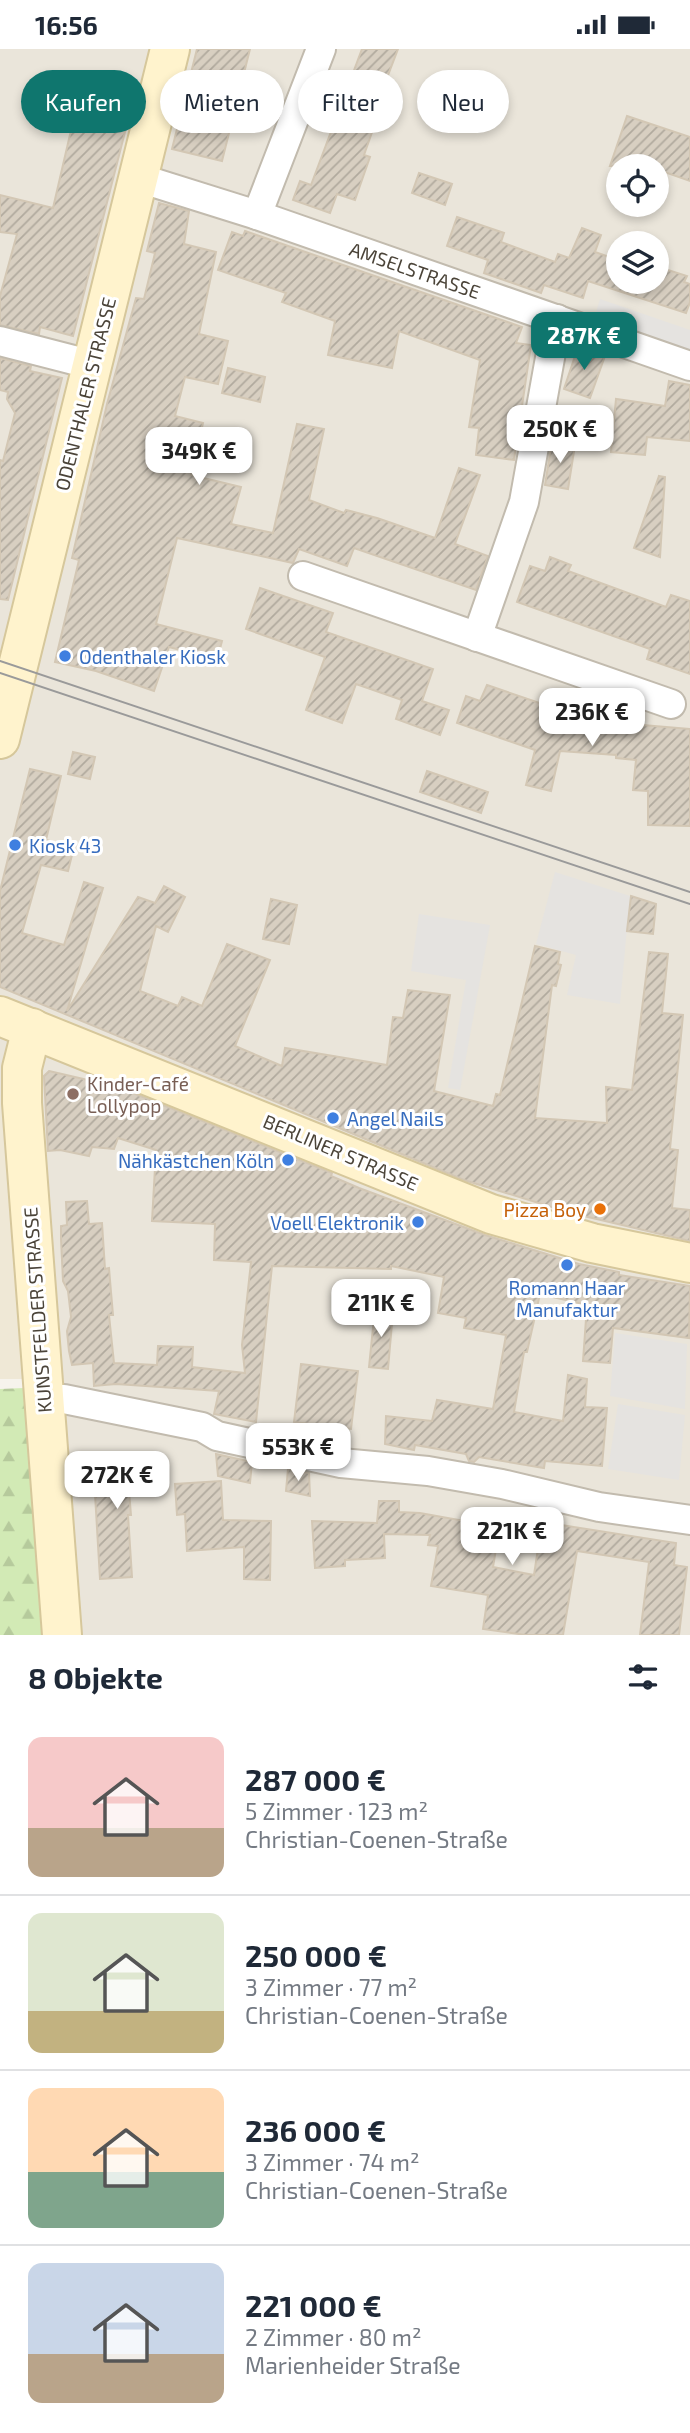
<!DOCTYPE html>
<html lang="de">
<meta charset="utf-8">
<style>
:root{--surface:#fff;--page:#f6f6f7;--text:#1f2937;--muted:#747a83;--line:#e0e1e3;--accent:#0f766e}
body{margin:0;font-family:"Exo 2",sans-serif;background:var(--page);color:var(--text);height:100vh;display:flex;flex-direction:column;font-size:26px;white-space:nowrap}
*{box-sizing:border-box;margin:0}
p{font-size:23px;color:var(--muted)}
.icon{flex:none;width:38px;height:38px;fill:none;stroke:currentColor;stroke-width:2;stroke-linecap:round;stroke-linejoin:round}
.map{position:relative;height:1586px;overflow:hidden}
.side{display:flex;flex-direction:column;background:var(--surface);flex:1}
.side>*{flex:none}
.banner{position:absolute;left:21px;top:21px;width:649px;height:63px;display:flex;gap:14px}
.fabs{position:absolute;left:606px;top:105px;display:grid;gap:14px}
.fabs a{display:grid;place-items:center;width:63px;height:63px;border-radius:50%;background:var(--surface);box-shadow:0 4px 10px #0003;font-size:35px}
.price{position:absolute;translate:-50% -60px;padding:0 16px;border-radius:14px;background:#fff;color:#222;font-size:23px;line-height:46px;filter:drop-shadow(0 2px 4px #0008)}
.price::after{content:'';position:absolute;left:50%;top:42px;width:21px;height:16px;margin-left:-10px;background:inherit;clip-path:polygon(0 0,100% 0,50% 100%)}
.price.on{background:var(--accent);color:#fff}
ul{padding:0;list-style:none}
li{display:flex;align-items:center;gap:21px;height:175px;padding:0 28px}
li+li{border-top:2px solid var(--line)}
li span{display:grid;place-items:center;flex:none;width:196px;height:140px;border-radius:14px;color:#555}
li>.icon{margin-inline-start:auto}
span .icon{width:84px;height:84px;fill:#fffc;stroke-width:1}
li b{font-size:30px}
h2{display:flex;justify-content:space-between;align-items:center;height:84px;padding:0 28px;font-size:30px}
.tag{padding:0 24px;border-radius:32px;background:var(--surface);box-shadow:0 4px 10px #0003;font-size:24px;line-height:63px}
.tag.on{background:var(--accent);color:#fff}
.status{display:flex;justify-content:space-between;align-items:center;height:49px;padding:0 35px;background:var(--surface);direction:ltr}
.status svg{height:19px;fill:currentColor}
.map>svg:first-child{display:block}
.residential{fill:#eae5da;fill-rule:evenodd}
.education{fill:#efe8d6}
.forest{fill:url(#forest-firs)}
.parking{fill:#e5e3e0}
.building{fill:url(#building-hatch);stroke:#d3c7b4;stroke-width:2}
.lines{fill:none;stroke-linecap:round;stroke-linejoin:round}
.street-casing{stroke:#c2bbae;stroke-width:32}
.secondary-casing{stroke:#d6c79b;stroke-width:42}
.street{stroke:#fff;stroke-width:28}
.secondary{stroke:#fff3cd;stroke-width:38}
.tram{stroke:#9a9a9a;stroke-width:2}
.shop-dot{fill:#3f7fe0;stroke:#fff;stroke-width:2.5}
.education-dot{fill:#8d6e63;stroke:#fff;stroke-width:2.5}
.food-dot{fill:#e8710a;stroke:#fff;stroke-width:2.5}
.labels{text-anchor:middle;dominant-baseline:central;stroke-width:6;stroke-linejoin:round;paint-order:stroke}
.street-label{font-size:19px;fill:#4b4439;stroke:#fff}
.shop-label{font-size:19px;fill:#366cbe;stroke:#fff;text-anchor:start}
.education-label{font-size:19px;fill:#785e54;stroke:#fff;text-anchor:start}
.food-label{font-size:19px;fill:#c56008;stroke:#fff;text-anchor:end}
</style>
<div class="status"><b>16:56</b><svg viewBox="0 0 49 12"><path d="M0 12V9h3v3zM5 12V6h3v6zM10 12V3h3v9zM15 12V0h3v12zM26 1h20v11H26zM47 4h2v5h-2z"/></svg></div>
<div class="map">
<svg width="690" height="1586" viewBox="0 0 690 1586">
<defs>
<pattern id="forest-firs" width="22" height="20" patternUnits="userSpaceOnUse" patternTransform="scale(1.75)"><rect width="22" height="20" fill="#d2eab5"/><path d="M5 1l3.5 6h-7zM16 11l3.5 6h-7z" fill="#b6ca9c"/></pattern>
<pattern id="building-hatch" width="6" height="6" patternUnits="userSpaceOnUse" patternTransform="scale(1.75)"><rect width="6" height="6" fill="#d8cfc1"/><path d="M-1 1l2-2M0 6l6-6M5 7l2-2" fill="none" stroke="#b1aa9e"/></pattern>
</defs>
<rect width="100%" height="100%" fill="#f6f3ec"/>
<path class="residential" d="M 0,0 L 690,0 L 690,1586 L 42,1586 L 23,1329 L 0,1330 ZM 618,117 L 656,117 L 656,156 L 618,156 ZM 618,194 L 656,194 L 656,233 L 618,233 Z"/>
<polygon class="education" points="0,1045 23,1330 0,1330"/>
<polygon class="forest" points="24,1339 42,1586 0,1586 0,1340"/>
<g class="parking">
<polygon points="600,250 690,281 690,304 594,270"/>
<polygon points="555,823 630,847 620,955 567,946 576,906 536,895"/>
<polygon points="419,865 490,876 460,1041 448,1039 466,931 411,922"/>
<polygon points="615,1284 687,1295 685,1360 610,1347"/>
<polygon points="618,1355 685,1366 679,1431 608,1420"/>
</g>
<g class="building">
<polygon points="197,0 250,0 222,112 172,100"/>
<polygon points="362,0 398,0 379,50 383,52 364,106 370,108 355,151 337,145 330,164 293,151 300,132 311,136"/>
<polygon points="78,51 128,71 73,287 40,278 39,285 0,276 0,247 17,185 0,183 0,146 53,159"/>
<polygon points="627,67 690,88 690,132 656,120 656,117 610,117"/>
<polygon points="419,124 452,135 445,156 412,144"/>
<polygon points="159,154 189,162 184,195 216,203 199,285 228,292 218,335 185,328 175,367 203,374 191,426 241,438 231,475 273,484 297,375 324,380 309,451 344,464 346,461 377,469 435,489 459,419 480,426 455,495 488,507 476,541 354,499 347,517 299,500 293,514 177,489 156,575 222,592 217,611 169,598 154,642 96,622 55,613 79,511 72,509 107,355 136,249 144,250 155,204 147,202"/>
<polygon points="457,168 504,184 501,193 555,213 558,205 569,209 582,179 601,186 595,203 618,211 618,233 656,233 656,217 687,227 684,233 690,235 690,253 686,264 588,232 583,249 544,236 541,244 484,224 488,211 447,197"/>
<polygon points="245,182 522,278 516,294 531,296 514,411 476,406 479,379 469,378 480,311 399,282 392,319 328,306 335,272 282,253 286,244 218,221 232,183 243,187"/>
<polygon points="578,298 605,307 590,349 564,340"/>
<polygon points="0,309 31,317 30,322 62,329 8,551 0,550 0,411 3,412 15,364 7,350 8,343 0,341"/>
<polygon points="228,319 265,328 260,353 222,344"/>
<polygon points="669,332 690,336 690,392 647,388 645,406 611,403 616,350 665,357"/>
<polygon points="552,392 575,396 568,440 545,436"/>
<polygon points="659,427 665,428 660,508 634,499"/>
<polygon points="550,508 571,516 568,522 666,558 671,546 690,552 690,625 647,610 650,600 517,553 530,517 545,522"/>
<polygon points="260,539 333,564 326,583 433,620 422,652 449,661 440,686 396,670 402,651 356,635 342,674 306,661 325,608 246,580"/>
<polygon points="487,636 551,658 548,668 690,680 690,777 648,776 648,742 633,741 636,711 616,709 616,706 560,702 551,742 526,736 535,701 457,674 466,647 480,652"/>
<polygon points="73,703 95,708 90,730 68,725"/>
<polygon points="30,720 61,727 46,791 74,798 68,822 41,816 22,884 64,896 84,833 103,839 67,962 138,848 155,854 164,837 185,848 168,883 156,877 140,942 178,957 182,948 202,957 227,895 270,911 235,997 282,1017 285,999 387,1016 393,968 403,969 408,941 450,946 434,1042 493,1057 496,1045 500,1046 535,897 560,903 558,915 561,916 556,937 552,936 535,1069 607,1074 606,1038 632,1041 649,903 668,905 662,964 683,966 670,1100 678,1101 672,1159 690,1161 690,1192 571,1164 464,1131 0,938 0,842"/>
<polygon points="427,722 488,743 481,764 420,743"/>
<polygon points="631,847 656,855 653,885 627,882"/>
<polygon points="271,850 297,856 289,895 263,890"/>
<polygon points="49,1022 118,1038 332,1124 331,1127 359,1139 485,1186 579,1215 619,1223 619,1226 690,1237 689,1289 613,1279 610,1314 583,1312 587,1256 540,1245 527,1303 524,1303 514,1363 563,1372 568,1326 587,1330 585,1358 607,1359 602,1417 545,1412 544,1419 479,1408 474,1413 469,1412 466,1405 415,1396 414,1401 385,1395 386,1367 432,1372 437,1351 493,1360 506,1286 464,1279 466,1269 438,1264 444,1228 391,1217 391,1220 272,1217 256,1373 214,1365 219,1342 116,1335 94,1337 93,1314 72,1316 69,1302 67,1282 71,1268 68,1242 63,1232 61,1190 61,1177 67,1176 66,1153 87,1152 89,1175 102,1174 105,1220 109,1219 111,1243 113,1266 109,1266 114,1314 157,1316 158,1297 193,1298 192,1318 245,1324 242,1296 251,1213 214,1211 215,1175 152,1172 156,1101 118,1089 114,1100 92,1098 89,1107 60,1101 48,1102 44,1027"/>
<polygon points="375,1259 393,1263 388,1320 369,1318"/>
<polygon points="301,1315 358,1322 351,1380 294,1373"/>
<polygon points="216,1405 252,1413 250,1434 218,1427"/>
<polygon points="148,1408 151,1441 129,1442 131,1466 128,1466 132,1528 100,1530 93,1411"/>
<polygon points="288,1420 309,1424 310,1447 286,1442"/>
<polygon points="221,1432 223,1471 271,1472 270,1531 244,1530 244,1498 187,1502 185,1465 177,1466 175,1435"/>
<polygon points="379,1452 399,1452 399,1463 420,1464 487,1476 485,1486 498,1488 493,1518 534,1526 542,1473 676,1494 674,1516 687,1518 679,1586 640,1586 649,1513 577,1502 563,1586 526,1586 483,1580 488,1546 431,1537 438,1497 428,1496 430,1486 384,1485 385,1509 345,1511 345,1517 315,1519 312,1472 377,1474"/>
</g>
<g class="lines">
<g class="street-casing">
<g id="street">
<polyline points="139,129 257,166 690,317"/>
<polyline points="257,166 321,0"/>
<polyline points="0,292 93,316"/>
<polyline points="303,527 671,655"/>
<polyline points="477,588 524,453 557,270"/>
<polyline points="44,1352 64,1350 202,1378 217,1387 341,1414 428,1422 502,1435 599,1458 690,1471"/>
</g>
</g>
<g class="secondary-casing">
<g id="secondary">
<polyline points="0,690 170,0"/>
<polyline points="0,967 491,1165 592,1194 690,1214"/>
<polyline points="32,979 22,1019 22,1054 62,1586"/>
</g>
</g>
<use href="#street" class="street"/>
<use href="#secondary" class="secondary"/>
<g class="tram">
<polyline points="0,612 690,843"/>
<polyline points="0,624 690,855"/>
</g>
</g>
<g class="shop-dot">
<circle cx="65" cy="607" r="7"/>
<circle cx="15" cy="796" r="7"/>
<circle cx="333" cy="1069" r="7"/>
<circle cx="288" cy="1111" r="7"/>
<circle cx="418" cy="1173" r="7"/>
<circle cx="567" cy="1216" r="7"/>
</g>
<circle class="education-dot" cx="73" cy="1045" r="7"/>
<circle class="food-dot" cx="600" cy="1160" r="7"/>
<g class="labels">
<g class="street-label">
<text transform="translate(415 221) rotate(19)">AMSELSTRASSE</text>
<text transform="translate(85 345) rotate(-76)">ODENTHALER STRASSE</text>
<text transform="translate(341 1103) rotate(23)">BERLINER STRASSE</text>
<text transform="translate(37 1261) rotate(-94)">KUNSTFELDER STRASSE</text>
</g>
<g class="shop-label">
<text x="79" y="607">Odenthaler Kiosk</text>
<text x="29" y="796">Kiosk 43</text>
<text x="347" y="1069">Angel Nails</text>
<text x="274" y="1111" text-anchor="end">Nähkästchen Köln</text>
<text x="404" y="1173" text-anchor="end">Voell Elektronik</text>
<text x="567" y="1238" text-anchor="middle">Romann Haar<tspan x="567" dy="22">Manufaktur</tspan></text>
</g>
<g class="education-label">
<text x="87" y="1034">Kinder-Café<tspan x="87" dy="22">Lollypop</tspan></text>
</g>
<g class="food-label">
<text x="586" y="1160">Pizza Boy</text>
</g>
</g>
</svg>
<div class="fabs">
<a><svg class="icon" aria-label="locate" viewBox="0 0 24 24"><circle cx="12" cy="12" r="6"/><path d="M12 2v4M12 18v4M2 12h4M18 12h4"/></svg></a>
<a><svg class="icon" aria-label="layers" viewBox="0 0 24 24"><path d="M12 4l9 5-9 5-9-5zM3 14l9 5 9-5"/></svg></a>
</div>
<b class="price on" style="left:584px;top:323px">287K €</b>
<b class="price" style="left:560px;top:416px">250K €</b>
<b class="price" style="left:199px;top:438px">349K €</b>
<b class="price" style="left:592px;top:699px">236K €</b>
<b class="price" style="left:381px;top:1290px">211K €</b>
<b class="price" style="left:298px;top:1434px">553K €</b>
<b class="price" style="left:117px;top:1462px">272K €</b>
<b class="price" style="left:512px;top:1518px">221K €</b>
<div class="banner">
<a class="tag on">Kaufen</a>
<a class="tag">Mieten</a>
<a class="tag">Filter</a>
<a class="tag">Neu</a>
</div>
</div>
<section class="side">
<h2>8 Objekte<svg class="icon" aria-label="filters" viewBox="0 0 24 24"><path d="M4 7h16M4 17h16"/><circle cx="9" cy="7" r="2"/><circle cx="15" cy="17" r="2"/></svg></h2>
<ul>
<li><span style="background:linear-gradient(#f6c9c9 65%,#b9a48a 0)"><svg class="icon" aria-label="home" viewBox="0 0 24 24"><path d="M3 11l9-7 9 7M6 9v11h12V9"/></svg></span><div><b>287 000 €</b><p>5 Zimmer · 123 m²</p><p>Christian-Coenen-Straße</p></div></li>
<li><span style="background:linear-gradient(#dfe7d0 70%,#c2b280 0)"><svg class="icon" aria-label="home" viewBox="0 0 24 24"><path d="M3 11l9-7 9 7M6 9v11h12V9"/></svg></span><div><b>250 000 €</b><p>3 Zimmer · 77 m²</p><p>Christian-Coenen-Straße</p></div></li>
<li><span style="background:linear-gradient(#ffd9b3 60%,#7fa58c 0)"><svg class="icon" aria-label="home" viewBox="0 0 24 24"><path d="M3 11l9-7 9 7M6 9v11h12V9"/></svg></span><div><b>236 000 €</b><p>3 Zimmer · 74 m²</p><p>Christian-Coenen-Straße</p></div></li>
<li><span style="background:linear-gradient(#c9d6e8 65%,#b9a48a 0)"><svg class="icon" aria-label="home" viewBox="0 0 24 24"><path d="M3 11l9-7 9 7M6 9v11h12V9"/></svg></span><div><b>221 000 €</b><p>2 Zimmer · 80 m²</p><p>Marienheider Straße</p></div></li>
</ul>
</section>
